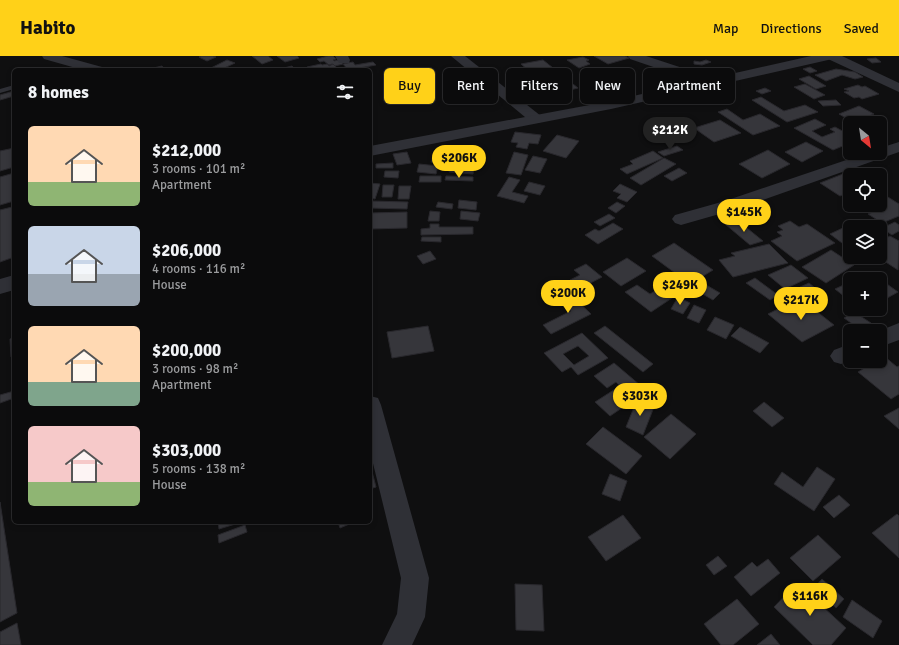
<!DOCTYPE html>
<meta charset="utf-8">
<style>
:root{--surface:#0b0b0c;--page:#19191a;--text:#f1f3f6;--muted:#9a9b9d;--line:#2b2b2d;--accent:#ffd118}
body{margin:0;font-family:Signika,sans-serif;background:var(--page);color:var(--text);height:100vh;display:flex;flex-direction:column;font-size:15px;white-space:nowrap}
*{box-sizing:border-box;margin:0}
p{font-size:13px;color:var(--muted)}
.icon{flex:none;width:22px;height:22px;fill:none;stroke:currentColor;stroke-width:2;stroke-linecap:round;stroke-linejoin:round}
.map{position:relative;flex:1;overflow:hidden}
.details{position:absolute;left:12px;top:12px;width:360px;height:456px;display:flex;flex-direction:column;background:var(--surface);border-radius:6px;box-shadow:0 2px 6px #0003,0 0 0 1px var(--line)}
.details>*{flex:none}
.top-card{position:absolute;left:384px;top:12px;width:380px;height:36px;display:flex;gap:8px}
.needle{width:26px;rotate:150deg}
.buttons{position:absolute;left:843px;top:60px;display:grid;gap:8px}
.buttons a{display:grid;place-items:center;width:44px;height:44px;border-radius:6px;background:var(--surface);box-shadow:0 2px 6px #0003,0 0 0 1px var(--line);font-size:20px}
.price{position:absolute;translate:-50% -34px;padding:0 9px;border-radius:14px;background:var(--accent);color:#111;font-size:13px;line-height:26px;filter:drop-shadow(0 1px 2px #0008)}
.price::after{content:'';position:absolute;left:50%;top:24px;width:12px;height:9px;margin-left:-6px;background:inherit;clip-path:polygon(0 0,100% 0,50% 100%)}
.price.on{background:#222;color:#fff}
ul{padding:0;list-style:none}
li{display:flex;align-items:center;gap:12px;height:100px;padding:0 16px}
li span{display:grid;place-items:center;flex:none;width:112px;height:80px;border-radius:6px;color:#555}
li>.icon{margin-inline-start:auto}
span .icon{width:48px;height:48px;fill:#fffc;stroke-width:1}
li b{font-size:17px}
h2{display:flex;justify-content:space-between;align-items:center;height:48px;padding:0 16px;font-size:17px}
.chip{padding:0 14px;border-radius:6px;background:var(--surface);box-shadow:0 2px 6px #0003,0 0 0 1px var(--line);font-size:14px;line-height:36px}
.chip.on{background:var(--accent);color:#111}
header{display:flex;align-items:center;gap:24px;box-sizing:border-box;height:56px;padding:0 20px;background:var(--accent);color:#111}
header strong{font-size:19px}
nav{display:flex;gap:22px;margin-inline-start:auto;font-size:14px}
.map>svg:first-child{display:block}
.building{fill:#36363b;stroke:#29282d;fill-rule:evenodd}
.lines{fill:none;stroke-linecap:round;stroke-linejoin:round}
.service{fill:#2f3036;fill-rule:evenodd}
.minor{fill:#2f3036;fill-rule:evenodd}
.tertiary{fill:#2f3036;fill-rule:evenodd}
</style>
<header>
<strong>Habito</strong>
<nav><a>Map</a><a>Directions</a><a>Saved</a></nav>
</header>
<div class="map">
<svg width="899" height="589" viewBox="0 0 899 589">
<rect width="100%" height="100%" fill="#0f0f10"/>
<g class="building">
<polygon points="201,0 213,0 216,1 207,5 199,1"/>
<polygon points="252,0 268,0 273,4 262,8"/>
<polygon points="277,0 297,0 299,2 285,6"/>
<polygon points="328,0 333,0 336,3 333,4 334,5 339,4 343,8 335,10 332,8 329,9 324,5 320,6 317,3"/>
<polygon points="594,0 625,0 629,2 608,8"/>
<polygon points="583,1 589,4 586,5 590,8 579,12 567,4"/>
<polygon points="876,2 881,6 872,7 867,3"/>
<polygon points="227,4 235,7 220,14 209,13"/>
<polygon points="543,4 578,32 534,43 526,36 547,31 521,8"/>
<polygon points="706,4 711,6 702,9 694,8 694,5 700,6"/>
<polygon points="353,6 355,9 373,6 376,9 348,14 343,8"/>
<polygon points="321,8 322,9 327,8 329,10 333,8 339,14 305,14 309,13 307,11"/>
<polygon points="162,10 165,14 145,14"/>
<polygon points="292,10 296,14 301,13 302,14 286,14 284,12"/>
<polygon points="810,11 817,15 810,17 803,13"/>
<polygon points="836,13 855,16 863,21 855,23 842,19 826,25 815,19"/>
<polygon points="809,20 826,30 816,33 799,23"/>
<polygon points="805,28 825,39 814,43 794,31"/>
<polygon points="858,29 862,31 865,30 879,38 862,43 859,41 854,42 844,36 849,35 844,33"/>
<polygon points="765,32 771,35 762,38 756,35"/>
<polygon points="14,35 14,40 0,44 0,39"/>
<polygon points="761,41 784,55 805,49 818,56 787,66 752,44"/>
<polygon points="836,44 841,49 823,50 818,45"/>
<polygon points="859,50 874,58 853,66 839,58"/>
<polygon points="727,53 743,64 760,58 780,70 753,79 718,56"/>
<polygon points="815,63 826,69 812,75 822,81 835,76 830,73 835,71 850,79 850,87 833,94 794,72"/>
<polygon points="720,64 741,77 714,86 694,72"/>
<polygon points="515,76 541,79 538,88 529,87 527,93 516,91 518,87 511,86"/>
<polygon points="557,79 579,85 566,102 543,95"/>
<polygon points="806,86 823,95 802,106 785,96"/>
<polygon points="677,90 683,94 664,100 658,96"/>
<polygon points="14,92 14,111 0,115 0,95"/>
<polygon points="768,94 790,108 762,122 739,108"/>
<polygon points="653,95 663,102 627,118 620,113 633,108 630,105"/>
<polygon points="407,96 411,107 397,109 393,98"/>
<polygon points="514,96 528,99 521,119 506,117"/>
<polygon points="533,100 547,103 540,117 525,114"/>
<polygon points="433,101 441,102 438,107 431,106"/>
<polygon points="664,102 676,108 641,129 630,122"/>
<polygon points="393,107 393,112 376,112 376,108"/>
<polygon points="419,108 438,110 436,118 417,116"/>
<polygon points="450,111 474,112 473,118 449,116"/>
<polygon points="679,112 687,117 672,125 664,120"/>
<polygon points="385,115 399,115 398,122 384,121"/>
<polygon points="848,116 853,119 850,119 850,136 840,140 820,127"/>
<polygon points="14,117 14,145 0,149 0,121"/>
<polygon points="420,120 441,120 441,126 419,126"/>
<polygon points="446,120 473,121 473,125 445,124"/>
<polygon points="509,121 520,124 512,136 528,140 524,147 497,140"/>
<polygon points="529,126 545,130 540,139 524,135"/>
<polygon points="370,127 380,128 375,143 370,142"/>
<polygon points="620,128 637,136 627,146 617,142 621,138 613,135"/>
<polygon points="383,129 394,129 392,141 382,141"/>
<polygon points="399,130 411,130 409,143 398,143"/>
<polygon points="880,136 899,148 899,160 882,167 868,158 883,152 878,149 880,149"/>
<polygon points="459,144 477,146 476,154 458,152"/>
<polygon points="371,145 408,146 407,153 370,152"/>
<polygon points="438,146 453,148 452,153 436,151"/>
<polygon points="617,146 625,150 616,157 608,152"/>
<polygon points="12,151 14,160 14,201 0,206 0,154"/>
<polygon points="430,155 440,156 439,165 428,165"/>
<polygon points="461,155 480,157 478,165 460,163"/>
<polygon points="407,156 407,172 370,173 370,157"/>
<polygon points="609,158 615,162 600,170 594,166"/>
<polygon points="737,164 763,185 750,189 725,168"/>
<polygon points="790,165 799,171 807,168 835,187 797,205 771,185 782,180 777,176 783,174 778,170"/>
<polygon points="895,166 899,169 899,175 892,179 886,175 880,178 880,173"/>
<polygon points="613,167 623,173 598,188 585,179 595,173 599,175"/>
<polygon points="430,168 439,168 439,171 473,171 473,178 421,179 421,173 430,172"/>
<polygon points="845,171 850,175 850,183 842,187 830,178"/>
<polygon points="890,180 899,185 898,214 878,201 880,201 880,185"/>
<polygon points="422,181 441,181 441,186 421,185"/>
<polygon points="674,187 713,214 690,228 652,200"/>
<polygon points="769,188 788,207 733,221 719,204 735,200 731,197"/>
<polygon points="831,194 854,209 826,227 802,211"/>
<polygon points="430,195 436,203 423,208 417,200"/>
<polygon points="627,202 646,215 621,230 603,216"/>
<polygon points="586,208 602,221 579,233 570,224 580,219 574,214"/>
<polygon points="791,209 808,222 785,233 768,219"/>
<polygon points="873,218 880,223 863,223"/>
<polygon points="755,222 778,239 770,244 746,227"/>
<polygon points="675,223 687,232 651,256 625,236 637,229 650,238"/>
<polygon points="880,223 898,236 880,246"/>
<polygon points="701,226 720,237 713,244 694,233"/>
<polygon points="850,226 850,245 835,233"/>
<polygon points="809,227 820,236 812,240 800,231"/>
<polygon points="567,235 591,258 551,278 543,269 571,255 557,240"/>
<polygon points="678,241 690,247 683,258 671,253"/>
<polygon points="806,247 834,269 802,286 768,258 788,248 794,253"/>
<polygon points="694,249 706,254 699,267 687,262"/>
<polygon points="854,256 871,267 861,274 844,262"/>
<polygon points="715,261 734,269 726,283 707,274"/>
<polygon points="428,270 434,295 392,302 387,276"/>
<polygon points="605,270 653,308 643,316 594,277"/>
<polygon points="740,271 769,287 760,297 731,280"/>
<path d="M 582,277 L 608,302 L 578,319 L 571,311 L 562,316 L 544,297 ZM 578,290 L 589,300 L 574,309 L 563,298 Z"/>
<polygon points="14,282 14,300 11,301 10,283"/>
<polygon points="884,300 897,311 899,310 899,338 891,343 858,316 876,305 880,305 880,303"/>
<polygon points="614,307 647,335 610,360 595,346 620,330 616,326 607,332 594,320"/>
<polygon points="14,335 14,342 0,347 0,339"/>
<polygon points="637,344 654,351 643,379 626,371"/>
<polygon points="764,346 784,362 772,371 753,355"/>
<polygon points="899,352 899,373 884,360"/>
<polygon points="671,358 696,378 670,403 644,381"/>
<polygon points="603,371 642,400 626,418 586,388"/>
<polygon points="370,408 376,431 370,433"/>
<polygon points="817,411 835,423 814,455 774,428 782,416 803,431"/>
<polygon points="610,418 627,425 620,445 602,438"/>
<polygon points="839,439 850,449 834,462 823,451"/>
<polygon points="0,446 17,557 0,566"/>
<polygon points="897,458 899,460 899,502 872,477"/>
<polygon points="623,459 641,482 606,505 588,481"/>
<polygon points="218,466 242,466 219,473"/>
<polygon points="338,466 354,466 340,472"/>
<polygon points="245,469 247,476 219,487 218,479"/>
<polygon points="818,479 841,501 813,525 790,502"/>
<polygon points="718,500 727,510 714,519 706,509"/>
<polygon points="768,503 780,517 751,540 734,521 752,506 757,511"/>
<polygon points="822,523 844,543 836,552 814,532"/>
<polygon points="797,527 846,572 831,589 813,589 774,551"/>
<polygon points="515,528 542,529 544,575 516,574"/>
<polygon points="737,543 759,568 733,589 721,589 704,568"/>
<polygon points="852,544 882,565 873,582 843,561"/>
<polygon points="17,567 21,589 0,589 0,576"/>
<polygon points="771,578 780,589 757,589"/>
</g>
<g class="lines">
<polygon class="service" points="14,29 14,33 0,37 0,33"/>
<g class="minor">
<polygon points="42,0 62,0 102,11 104,14 83,14 44,3"/>
<polygon points="335,0 348,0 350,4 349,7 339,7"/>
<polygon points="451,0 465,0 541,60 543,63 541,66 536,67 531,66"/>
<polygon points="628,0 646,0 719,24 721,27 719,30 709,30 630,3"/>
<polygon points="826,0 842,0 899,27 899,36 828,3"/>
<polygon points="899,86 899,96 737,153 681,169 675,167 672,163 675,159 725,145 867,97 880,97 880,92"/>
<polygon points="899,267 899,284 880,291 880,275 879,275"/>
<polygon points="850,288 850,305 841,308 834,306 830,300 834,294"/>
<polygon points="370,340 378,342 381,349 429,522 425,561 412,589 382,589 397,558 401,522 370,395"/>
</g>
<g class="tertiary">
<polygon points="811,0 835,0 833,3 828,4 611,53 370,100 370,90 611,45"/>
<polygon points="14,219 14,234 0,238 0,223"/>
</g>
</g>
</svg>
<div class="buttons">
<a><svg class="needle" viewBox="-14 -14 28 28"><path d="M0-13l5 13h-10z" fill="#e53935"/><path d="M0 13l5-13h-10z" fill="#9a9b9d"/></svg></a>
<a><svg class="icon" aria-label="locate" viewBox="0 0 24 24"><circle cx="12" cy="12" r="6"/><path d="M12 2v4M12 18v4M2 12h4M18 12h4"/></svg></a>
<a><svg class="icon" aria-label="layers" viewBox="0 0 24 24"><path d="M12 4l9 5-9 5-9-5zM3 14l9 5 9-5"/></svg></a>
<a>+</a>
<a>−</a>
</div>
<b class="price on" style="left:670px;top:95px">$212K</b>
<b class="price" style="left:459px;top:123px">$206K</b>
<b class="price" style="left:744px;top:177px">$145K</b>
<b class="price" style="left:680px;top:250px">$249K</b>
<b class="price" style="left:568px;top:258px">$200K</b>
<b class="price" style="left:801px;top:265px">$217K</b>
<b class="price" style="left:640px;top:361px">$303K</b>
<b class="price" style="left:810px;top:561px">$116K</b>
<div class="top-card">
<a class="chip on">Buy</a>
<a class="chip">Rent</a>
<a class="chip">Filters</a>
<a class="chip">New</a>
<a class="chip">Apartment</a>
</div>
<section class="details">
<h2>8 homes<svg class="icon" aria-label="filters" viewBox="0 0 24 24"><path d="M4 7h16M4 17h16"/><circle cx="9" cy="7" r="2"/><circle cx="15" cy="17" r="2"/></svg></h2>
<ul>
<li><span style="background:linear-gradient(#ffd9b3 70%,#8fb573 0)"><svg class="icon" aria-label="home" viewBox="0 0 24 24"><path d="M3 11l9-7 9 7M6 9v11h12V9"/></svg></span><div><b>$212,000</b><p>3 rooms · 101 m²</p><p>Apartment</p></div></li>
<li><span style="background:linear-gradient(#c9d6e8 60%,#9aa5b1 0)"><svg class="icon" aria-label="home" viewBox="0 0 24 24"><path d="M3 11l9-7 9 7M6 9v11h12V9"/></svg></span><div><b>$206,000</b><p>4 rooms · 116 m²</p><p>House</p></div></li>
<li><span style="background:linear-gradient(#ffd9b3 70%,#7fa58c 0)"><svg class="icon" aria-label="home" viewBox="0 0 24 24"><path d="M3 11l9-7 9 7M6 9v11h12V9"/></svg></span><div><b>$200,000</b><p>3 rooms · 98 m²</p><p>Apartment</p></div></li>
<li><span style="background:linear-gradient(#f6c9c9 70%,#8fb573 0)"><svg class="icon" aria-label="home" viewBox="0 0 24 24"><path d="M3 11l9-7 9 7M6 9v11h12V9"/></svg></span><div><b>$303,000</b><p>5 rooms · 138 m²</p><p>House</p></div></li>
</ul>
</section>
</div>
